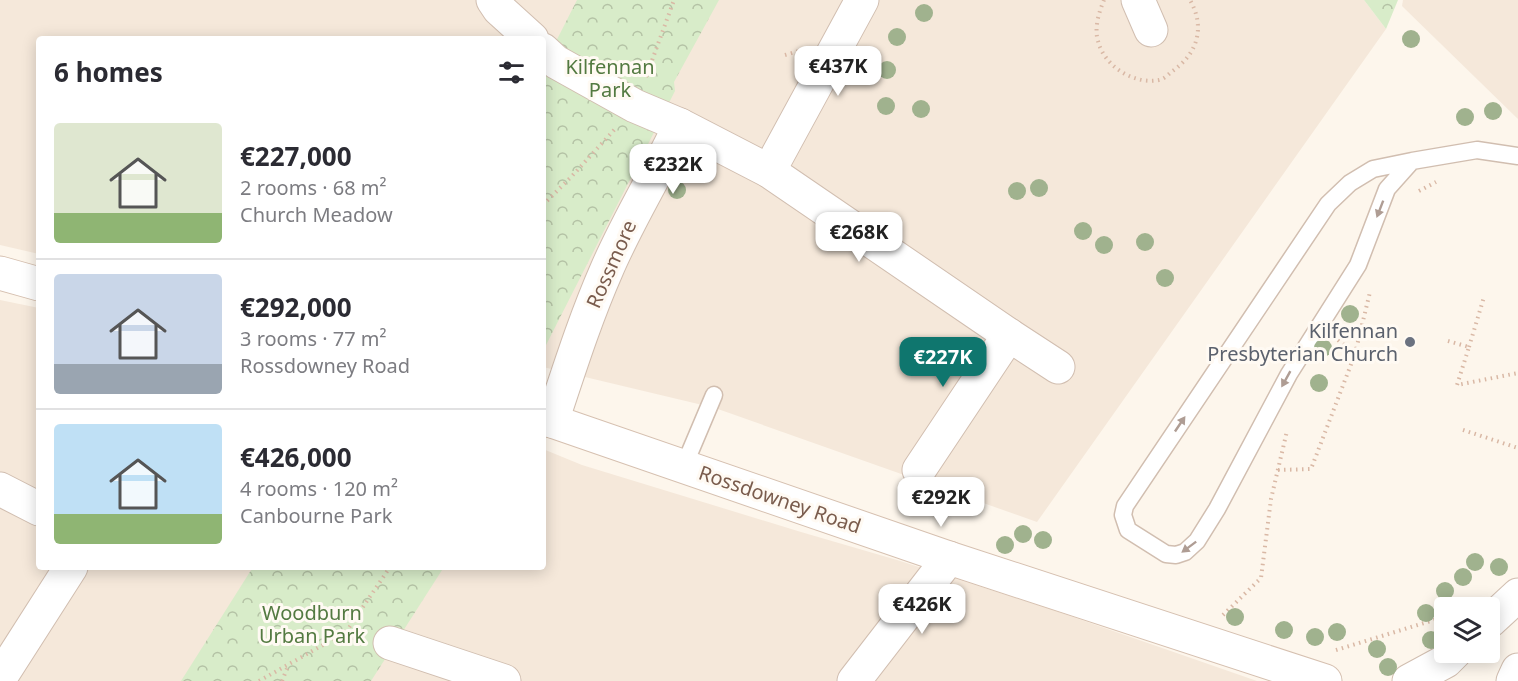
<!DOCTYPE html>
<meta charset="utf-8">
<style>
:root{--surface:#fff;--page:#f2f2f3;--text:#2b2b33;--muted:#7c7c81;--line:#e1e1e2;--accent:#0f766e}
body{margin:0;font-family:"Noto Sans",sans-serif;background:var(--page);color:var(--text);height:100vh;display:flex;flex-direction:column;font-size:22px;white-space:nowrap}
*{box-sizing:border-box;margin:0}
p{font-size:20px;color:var(--muted)}
.icon{flex:none;width:33px;height:33px;fill:none;stroke:currentColor;stroke-width:2;stroke-linecap:round;stroke-linejoin:round}
.map{position:relative;flex:1;overflow:hidden}
.drawer{position:absolute;left:36px;top:36px;width:510px;height:534px;display:flex;flex-direction:column;background:var(--surface);border-radius:6px;box-shadow:0 3px 15px #0003}
.drawer>*{flex:none}
.fabs{position:absolute;left:1434px;top:597px;display:grid;gap:12px}
.fabs a{display:grid;place-items:center;width:66px;height:66px;border-radius:6px;background:var(--surface);box-shadow:0 3px 15px #0003;font-size:30px}
.price{position:absolute;translate:-50% -51px;padding:0 14px;border-radius:12px;background:#fff;color:#222;font-size:20px;line-height:39px;filter:drop-shadow(0 2px 3px #0008)}
.price::after{content:'';position:absolute;left:50%;top:36px;width:18px;height:14px;margin-left:-9px;background:inherit;clip-path:polygon(0 0,100% 0,50% 100%)}
.price.on{background:var(--accent);color:#fff}
ul{padding:0;list-style:none}
li{display:flex;align-items:center;gap:18px;height:150px;padding:0 18px}
li+li{border-top:2px solid var(--line)}
li span{display:grid;place-items:center;flex:none;width:168px;height:120px;border-radius:6px;color:#555}
li>.icon{margin-inline-start:auto}
span .icon{width:72px;height:72px;fill:#fffc;stroke-width:1}
li b{font-size:26px}
h2{display:flex;justify-content:space-between;align-items:center;height:72px;padding:0 18px;font-size:26px}
.map>svg:first-child{display:block}
.residential{fill:#f5e8da}
.park{fill:url(#park-crowns)}
.lines{fill:none;stroke-linecap:round;stroke-linejoin:round}
.service-casing{stroke:#d1beb0;stroke-width:19}
.minor-casing{stroke:#d1beb0;stroke-width:35}
.tertiary-casing{stroke:#d1beb0;stroke-width:35}
.secondary-casing{stroke:#d6c0b0;stroke-width:35}
.path{stroke:#d9b8a5;stroke-width:4;stroke-dasharray:1.5 4.5;stroke-linecap:butt}
.service{stroke:#fff;stroke-width:16}
.minor{stroke:#fff;stroke-width:33}
.tertiary{stroke:#fff;stroke-width:33}
.secondary{stroke:#fff;stroke-width:33}
.tree{fill:#a0b28e}
.oneway{fill:#af9d94}
.worship-dot{fill:#6b7280;stroke:#fffaf3;stroke-width:2}
.labels{text-anchor:middle;dominant-baseline:central;stroke-width:6;stroke-linejoin:round;paint-order:stroke}
.park-label{font-size:20px;fill:#537a41;stroke:#fffaf3}
.street-label{font-size:20px;fill:#7a5c4d;stroke:#fffaf3}
.worship-label{font-size:20px;fill:#5b616d;stroke:#fffaf3;text-anchor:end}
</style>
<div class="map">
<svg width="1518" height="681" viewBox="0 0 1518 681">
<defs>
<pattern id="park-crowns" width="20" height="18" patternUnits="userSpaceOnUse" patternTransform="scale(1.5)"><rect width="20" height="18" fill="#d8ecc9"/><path d="M2 6a3 3 0 1 1 6 0M12 15a3 3 0 1 1 6 0" fill="none" stroke="#b4c2a5"/></pattern>
</defs>
<rect width="100%" height="100%" fill="#fdf6ec"/>
<g class="residential">
<polygon points="0,0 1364,0 1386,29 1037,522 715,408 543,367 543,39 39,39 39,254 0,245"/>
<polygon points="1403,0 1518,0 1518,119 1402,6"/>
<polygon points="0,300 39,308 39,567 543,567 543,449 582,465 801,532 897,560 1050,609 1257,681 0,681"/>
</g>
<g class="park">
<polygon points="577,0 719,0 674,82 675,91 543,351 543,67"/>
<polygon points="1364,0 1398,0 1386,29"/>
<polygon points="253,567 444,567 371,681 181,681"/>
</g>
<g class="lines">
<g class="service-casing">
<g id="service">
<polyline points="1412,161 1387,189 1358,265 1289,374 1217,509 1197,541 1185,552 1176,555 1166,554 1128,530 1123,515 1125,506 1328,204 1350,183 1373,169 1412,161 1477,150 1518,156"/>
<polyline points="684,466 714,395"/>
</g>
</g>
<g class="minor-casing">
<g id="minor">
<polyline points="493,0 499,9 532,39"/>
<polyline points="1138,0 1151,30"/>
<path d="M 543,50 L 556,62 L 635,106 L 680,125 C 657,174 628,220 607,269 C 585,319 569,370 552,421"/>
<polyline points="680,125 769,171 1009,335 1058,367"/>
<polyline points="769,171 862,0"/>
<polyline points="919,470 1009,335"/>
<polyline points="0,489 39,509"/>
<polyline points="390,643 504,681"/>
<polyline points="0,678 71,567"/>
<polyline points="854,681 949,558"/>
</g>
</g>
<g class="tertiary-casing">
<g id="tertiary">
<polyline points="1490,621 1518,595"/>
<polyline points="1409,681 1446,661 1455,652"/>
<polyline points="1513,681 1518,670"/>
</g>
</g>
<g class="secondary-casing">
<g id="secondary">
<polyline points="0,273 39,284"/>
<polyline points="543,418 949,558 1325,681"/>
</g>
</g>
<g class="path">
<path d="M 1104,0 C 1099,12 1094,28 1098,41 C 1104,66 1134,85 1159,80 C 1164,79 1168,75 1171,72 C 1197,55 1206,28 1190,0"/>
<polyline points="785,55 799,51"/>
<polyline points="646,77 674,0"/>
<polyline points="1419,191 1436,182"/>
<polyline points="543,205 572,176 615,129"/>
<polyline points="1338,340 1355,354"/>
<polyline points="1448,341 1469,347 1457,385 1518,373"/>
<polyline points="1469,347 1484,297"/>
<polyline points="1463,430 1518,448"/>
<polyline points="1278,470 1311,469 1355,354 1370,292"/>
<polyline points="1223,615 1261,578 1271,499 1287,431"/>
<polyline points="346,632 390,567"/>
<polyline points="1336,650 1444,617"/>
<polyline points="259,681 346,632 359,638"/>
<polyline points="282,681 288,666"/>
</g>
<use href="#service" class="service"/>
<use href="#minor" class="minor"/>
<use href="#tertiary" class="tertiary"/>
<use href="#secondary" class="secondary"/>
</g>
<g class="tree">
<circle cx="924" cy="13" r="9"/>
<circle cx="897" cy="37" r="9"/>
<circle cx="1411" cy="39" r="9"/>
<circle cx="887" cy="70" r="9"/>
<circle cx="886" cy="106" r="9"/>
<circle cx="921" cy="109" r="9"/>
<circle cx="1493" cy="111" r="9"/>
<circle cx="1465" cy="117" r="9"/>
<circle cx="1039" cy="188" r="9"/>
<circle cx="677" cy="190" r="9"/>
<circle cx="1017" cy="191" r="9"/>
<circle cx="1083" cy="231" r="9"/>
<circle cx="1145" cy="242" r="9"/>
<circle cx="1104" cy="245" r="9"/>
<circle cx="1165" cy="278" r="9"/>
<circle cx="1350" cy="314" r="9"/>
<circle cx="1323" cy="348" r="9"/>
<circle cx="1319" cy="383" r="9"/>
<circle cx="1023" cy="534" r="9"/>
<circle cx="1043" cy="540" r="9"/>
<circle cx="1005" cy="545" r="9"/>
<circle cx="1475" cy="562" r="9"/>
<circle cx="1499" cy="567" r="9"/>
<circle cx="1463" cy="577" r="9"/>
<circle cx="1445" cy="591" r="9"/>
<circle cx="1426" cy="613" r="9"/>
<circle cx="1235" cy="617" r="9"/>
<circle cx="1284" cy="630" r="9"/>
<circle cx="1337" cy="632" r="9"/>
<circle cx="1315" cy="637" r="9"/>
<circle cx="1431" cy="640" r="9"/>
<circle cx="1377" cy="649" r="9"/>
<circle cx="1388" cy="667" r="9"/>
</g>
<defs><path id="oneway-solid" d="M-6-.8H1V-3.2L6.5 0L1 3.2V.8H-6Z" transform="scale(1.5)"/></defs>
<g class="oneway">
<use href="#oneway-solid" transform="translate(1380 209) rotate(111)"/>
<use href="#oneway-solid" transform="translate(1286 379) rotate(119)"/>
<use href="#oneway-solid" transform="translate(1180 424) rotate(-56)"/>
<use href="#oneway-solid" transform="translate(1189 547) rotate(143)"/>
</g>
<circle class="worship-dot" cx="1410" cy="342" r="6"/>
<g class="labels">
<g class="park-label">
<text x="610" y="66">Kilfennan<tspan x="610" dy="23">Park</tspan></text>
<text x="312" y="612">Woodburn<tspan x="312" dy="23">Urban Park</tspan></text>
</g>
<g class="street-label">
<text transform="translate(611 264) rotate(-66)">Rossmore</text>
<text transform="translate(780 499) rotate(19)">Rossdowney Road</text>
</g>
<g class="worship-label">
<text x="1398" y="330">Kilfennan<tspan x="1398" dy="23">Presbyterian Church</tspan></text>
</g>
</g>
</svg>
<div class="fabs">
<a><svg class="icon" aria-label="layers" viewBox="0 0 24 24"><path d="M12 4l9 5-9 5-9-5zM3 14l9 5 9-5"/></svg></a>
</div>
<b class="price" style="left:838px;top:97px">€437K</b>
<b class="price" style="left:673px;top:195px">€232K</b>
<b class="price" style="left:859px;top:263px">€268K</b>
<b class="price on" style="left:943px;top:388px">€227K</b>
<b class="price" style="left:941px;top:528px">€292K</b>
<b class="price" style="left:922px;top:635px">€426K</b>
<section class="drawer">
<h2>6 homes<svg class="icon" aria-label="filters" viewBox="0 0 24 24"><path d="M4 7h16M4 17h16"/><circle cx="9" cy="7" r="2"/><circle cx="15" cy="17" r="2"/></svg></h2>
<ul>
<li><span style="background:linear-gradient(#dfe7d0 75%,#8fb573 0)"><svg class="icon" aria-label="home" viewBox="0 0 24 24"><path d="M3 11l9-7 9 7M6 9v11h12V9"/></svg></span><div><b>€227,000</b><p>2 rooms · 68 m²</p><p>Church Meadow</p></div></li>
<li><span style="background:linear-gradient(#c9d6e8 75%,#9aa5b1 0)"><svg class="icon" aria-label="home" viewBox="0 0 24 24"><path d="M3 11l9-7 9 7M6 9v11h12V9"/></svg></span><div><b>€292,000</b><p>3 rooms · 77 m²</p><p>Rossdowney Road</p></div></li>
<li><span style="background:linear-gradient(#bfe0f5 75%,#8fb573 0)"><svg class="icon" aria-label="home" viewBox="0 0 24 24"><path d="M3 11l9-7 9 7M6 9v11h12V9"/></svg></span><div><b>€426,000</b><p>4 rooms · 120 m²</p><p>Canbourne Park</p></div></li>
</ul>
</section>
</div>
